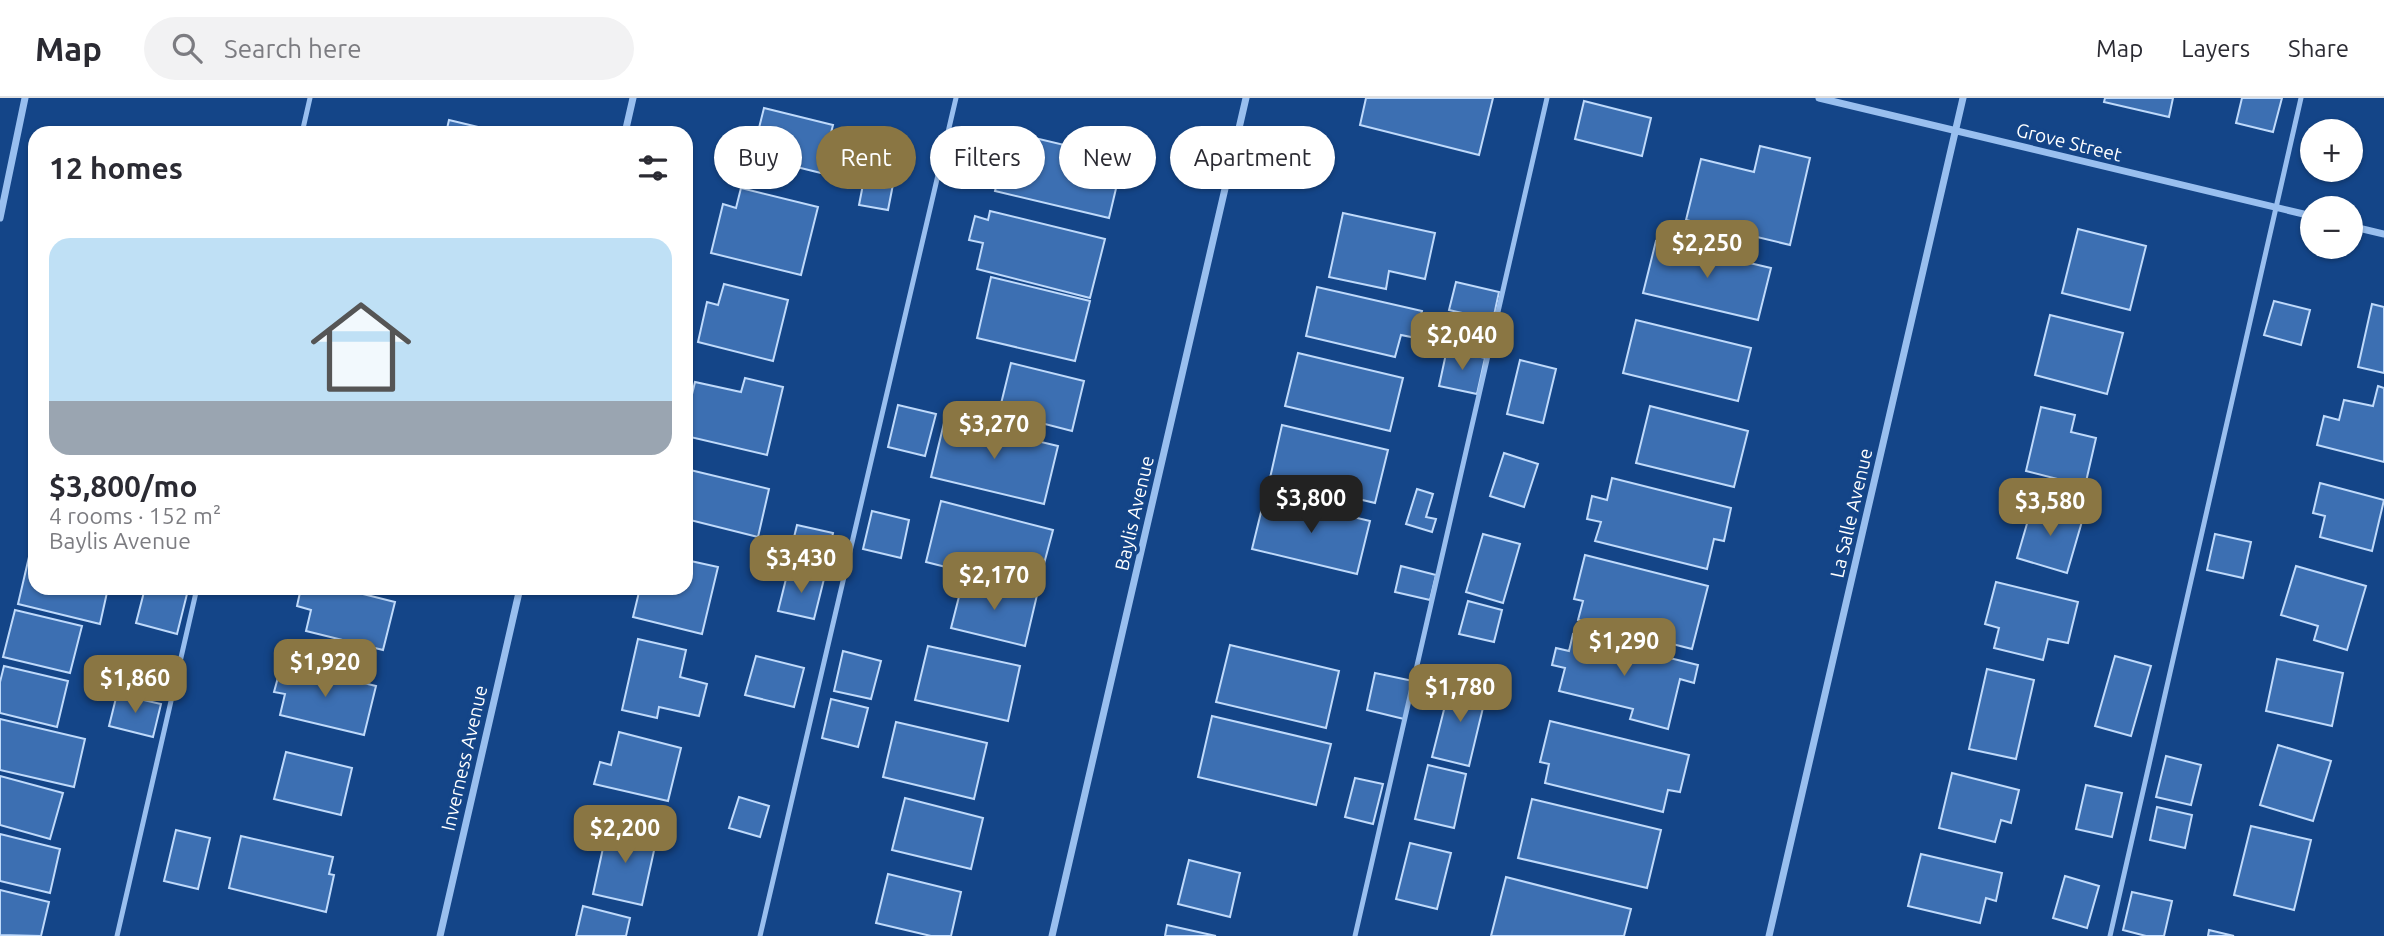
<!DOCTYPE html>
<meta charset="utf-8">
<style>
:root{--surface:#fff;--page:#f2f2f3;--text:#2b2b33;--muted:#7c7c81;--line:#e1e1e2;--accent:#8a7643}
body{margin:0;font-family:Ubuntu,sans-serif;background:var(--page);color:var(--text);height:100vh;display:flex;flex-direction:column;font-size:26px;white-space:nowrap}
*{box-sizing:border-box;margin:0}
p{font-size:23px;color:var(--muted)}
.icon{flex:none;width:38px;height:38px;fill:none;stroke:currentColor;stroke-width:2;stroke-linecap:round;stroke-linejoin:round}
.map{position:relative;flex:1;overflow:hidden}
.details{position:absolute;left:28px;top:28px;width:665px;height:469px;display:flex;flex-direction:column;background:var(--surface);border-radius:21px;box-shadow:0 2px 5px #0004}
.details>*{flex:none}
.hud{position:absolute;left:714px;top:28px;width:665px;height:63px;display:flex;gap:14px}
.controls{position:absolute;left:2300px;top:21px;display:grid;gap:14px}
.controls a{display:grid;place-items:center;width:63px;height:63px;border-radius:50%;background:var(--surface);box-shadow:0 2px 5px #0004;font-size:35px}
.price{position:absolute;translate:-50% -60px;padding:0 16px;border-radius:14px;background:var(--accent);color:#fff;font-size:23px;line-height:46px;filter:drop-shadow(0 2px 4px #0008)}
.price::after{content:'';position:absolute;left:50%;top:42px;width:21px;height:16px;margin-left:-10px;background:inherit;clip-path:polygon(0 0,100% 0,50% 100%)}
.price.on{background:#222;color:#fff}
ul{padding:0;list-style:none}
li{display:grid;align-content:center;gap:14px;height:371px;padding:0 21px}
li span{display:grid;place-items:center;height:217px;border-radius:21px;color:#555}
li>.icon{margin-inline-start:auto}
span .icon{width:126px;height:126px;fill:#fffc;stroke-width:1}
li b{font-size:30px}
h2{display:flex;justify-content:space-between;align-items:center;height:84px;padding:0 21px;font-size:30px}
.chip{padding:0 24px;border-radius:32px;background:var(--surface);box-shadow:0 2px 5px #0004;font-size:24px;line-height:63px}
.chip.on{background:var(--accent);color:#fff}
header{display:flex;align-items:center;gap:42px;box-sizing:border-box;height:98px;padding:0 35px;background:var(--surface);border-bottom:2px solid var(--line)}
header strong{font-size:33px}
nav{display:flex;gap:38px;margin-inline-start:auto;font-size:24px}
.search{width:490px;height:63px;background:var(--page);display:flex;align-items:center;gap:18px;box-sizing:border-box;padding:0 24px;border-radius:38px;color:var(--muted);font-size:26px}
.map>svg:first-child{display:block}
.building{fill:#3c6fb2;stroke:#bfdafb;stroke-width:2}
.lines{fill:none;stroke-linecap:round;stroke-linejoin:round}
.lane{stroke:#99bfef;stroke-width:5}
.street{stroke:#99bfef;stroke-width:7}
.labels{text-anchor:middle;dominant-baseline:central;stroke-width:7;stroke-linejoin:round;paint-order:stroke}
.street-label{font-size:19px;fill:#fff;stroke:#144588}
</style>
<header>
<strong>Map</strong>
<div class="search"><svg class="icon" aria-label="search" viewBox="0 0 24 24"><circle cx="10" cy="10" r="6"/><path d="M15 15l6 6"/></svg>Search here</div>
<nav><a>Map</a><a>Layers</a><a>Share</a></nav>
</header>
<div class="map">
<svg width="2384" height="838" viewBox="0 0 2384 838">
<rect width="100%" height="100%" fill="#144588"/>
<g class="building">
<polygon points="1366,0 1493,0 1479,57 1360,27"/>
<polygon points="2105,0 2173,0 2169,19 2104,4"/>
<polygon points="2242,0 2282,0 2273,34 2236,25"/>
<polygon points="1584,3 1651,20 1642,58 1575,41"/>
<polygon points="764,10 833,27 821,75 752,58"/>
<polygon points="449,22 503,35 446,35"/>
<polygon points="1010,34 1123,61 1109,120 995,93 997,85 983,81 989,58 1003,62"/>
<polygon points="1760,48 1810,60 1790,147 1686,122 1701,61 1754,74"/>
<polygon points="866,71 895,76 888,112 859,107"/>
<polygon points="741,90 818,109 801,177 711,155 723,106 736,110"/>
<polygon points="990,113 1105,141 1090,200 977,171 983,145 969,142 975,118 988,122"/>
<polygon points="1343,115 1435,135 1425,181 1389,173 1386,191 1329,179"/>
<polygon points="2078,131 2146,148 2130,212 2062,195"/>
<polygon points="1656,143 1771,170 1758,222 1643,195"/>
<polygon points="991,179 1090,203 1075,263 977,240"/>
<polygon points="1456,184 1499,194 1493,222 1449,212"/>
<polygon points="724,186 788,202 773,263 698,244 707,204 718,207"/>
<polygon points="1317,189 1422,213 1416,240 1401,237 1395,259 1306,238"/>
<polygon points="2274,203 2310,212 2301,247 2264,237"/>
<polygon points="2372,206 2384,209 2384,275 2358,269"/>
<polygon points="2050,217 2123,235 2107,296 2035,277"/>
<polygon points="1636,222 1751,250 1738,303 1623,275"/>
<polygon points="1447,251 1485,260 1477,296 1439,288"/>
<polygon points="1298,255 1403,280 1390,333 1285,308"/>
<polygon points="1520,262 1556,271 1543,325 1507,316"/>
<polygon points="1011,265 1084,283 1072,333 999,314"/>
<polygon points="745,280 783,289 767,357 686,338 686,321 695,284 741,294"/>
<polygon points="2378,288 2384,290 2384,364 2317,347 2324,318 2339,322 2344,302 2373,308"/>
<polygon points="898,307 936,316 925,358 888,349"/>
<polygon points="1650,308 1748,333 1734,389 1636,365"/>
<polygon points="2041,309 2075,317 2071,334 2096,340 2085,388 2026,373"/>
<polygon points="945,321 1058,348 1044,406 931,379"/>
<polygon points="1282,327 1388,352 1375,405 1270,380"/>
<polygon points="1504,355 1538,366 1524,409 1490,398"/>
<polygon points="686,371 769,391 758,439 686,421"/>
<polygon points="1612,380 1731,410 1724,443 1714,441 1707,471 1595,443 1601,424 1587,421 1592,398 1607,402"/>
<polygon points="2320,385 2384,402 2372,453 2320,439 2325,418 2313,415"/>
<polygon points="1417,391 1433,396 1426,419 1436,421 1432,434 1406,426"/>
<polygon points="1265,398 1370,423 1357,476 1252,451"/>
<polygon points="941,403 1053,432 1037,492 926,464"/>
<polygon points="2033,405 2083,420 2067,475 2017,460"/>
<polygon points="872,413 909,422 901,460 863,451"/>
<polygon points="797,427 833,435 826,468 789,460"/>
<polygon points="1483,436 1520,446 1503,505 1466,494"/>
<polygon points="2215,436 2251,444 2243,480 2207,472"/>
<polygon points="1585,457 1708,488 1692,551 1578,522 1583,503 1574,501"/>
<polygon points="29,459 35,460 35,490 108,490 100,526 18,506"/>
<polygon points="686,462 718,469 702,536 633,519 640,490 686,490"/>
<polygon points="1401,468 1436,477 1430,502 1395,494"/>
<polygon points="2296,468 2366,488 2347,552 2314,542 2318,528 2281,517"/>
<polygon points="788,473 824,481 814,521 778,513"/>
<polygon points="964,479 1037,497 1025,548 951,530"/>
<polygon points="1996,484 2078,504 2068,545 2048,541 2043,562 1994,550 1999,530 1985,526"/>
<polygon points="145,490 164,490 187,496 177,536 136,525"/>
<polygon points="301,490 339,490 395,504 383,552 306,533 311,512 297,508"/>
<polygon points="1468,503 1502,512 1494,544 1459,536"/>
<polygon points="15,512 82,528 70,575 3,559"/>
<polygon points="1573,536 1698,567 1694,585 1680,581 1668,631 1630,621 1633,611 1559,593 1565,570 1552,567 1556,550 1569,553"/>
<polygon points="638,541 686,552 680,579 707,586 699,618 659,609 657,620 622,612"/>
<polygon points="1230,547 1339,573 1326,630 1216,604"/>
<polygon points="928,548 1020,568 1008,623 915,602"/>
<polygon points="843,553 881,563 871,601 834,593"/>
<polygon points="756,558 804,570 794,609 745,597"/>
<polygon points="2115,558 2151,568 2131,638 2095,628"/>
<polygon points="2277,561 2343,575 2332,628 2266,613"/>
<polygon points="282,565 376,588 364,637 280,617 285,596 274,594"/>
<polygon points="4,568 68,583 57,629 0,615 0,584"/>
<polygon points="1987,571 2034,582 2016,661 1969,651"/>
<polygon points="1375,575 1413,583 1404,621 1367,612"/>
<polygon points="1451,584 1487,593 1469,668 1432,659"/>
<polygon points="117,596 161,606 153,639 109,628"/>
<polygon points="831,601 868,610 858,649 822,640"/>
<polygon points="1212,618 1331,646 1316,707 1198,679"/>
<polygon points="0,621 85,641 74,689 0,672"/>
<polygon points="1550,623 1689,657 1680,694 1668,692 1663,714 1545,685 1549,666 1540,664"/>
<polygon points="896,624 987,645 974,701 883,679"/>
<polygon points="619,634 681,650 668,703 594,686 600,664 611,667"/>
<polygon points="2278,647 2331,663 2313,723 2260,707"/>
<polygon points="286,654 352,670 341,717 274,701"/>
<polygon points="2166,658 2201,667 2191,707 2156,699"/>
<polygon points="1428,667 1466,676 1454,730 1415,721"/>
<polygon points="1952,675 2019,692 2011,725 2001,722 1995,744 1939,730"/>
<polygon points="0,678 63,695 50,741 0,727"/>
<polygon points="1355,680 1383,686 1373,726 1345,719"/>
<polygon points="2086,687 2122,695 2112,739 2076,731"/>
<polygon points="739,699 769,708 760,739 729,730"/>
<polygon points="905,700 983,720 971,771 892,752"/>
<polygon points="1532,701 1661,732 1647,790 1518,760"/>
<polygon points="2157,709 2192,717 2185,750 2150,742"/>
<polygon points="608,727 657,739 642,807 593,796"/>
<polygon points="2251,728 2311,742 2294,812 2234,797"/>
<polygon points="176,732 210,740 198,791 164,783"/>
<polygon points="0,736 60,751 50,795 0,783"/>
<polygon points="241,738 333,759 329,776 334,777 326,814 229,790"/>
<polygon points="1410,745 1451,755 1437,811 1396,801"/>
<polygon points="1921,756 2002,775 1996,803 1986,800 1980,825 1908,808"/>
<polygon points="1189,762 1240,775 1230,819 1178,806"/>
<polygon points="888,776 961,794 951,838 931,838 876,825"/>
<polygon points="2065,778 2099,788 2087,830 2053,820"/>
<polygon points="1506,779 1631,811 1624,838 1491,838"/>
<polygon points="0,792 49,804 41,838 0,837"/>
<polygon points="2132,794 2172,803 2164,838 2146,838 2123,832"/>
<polygon points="583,808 630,820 626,838 576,838"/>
<polygon points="1167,827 1216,838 1165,838"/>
<polygon points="2209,832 2234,838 2208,838"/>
</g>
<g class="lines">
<g class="lane">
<polyline points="302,35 310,0"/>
<polyline points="117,838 197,490"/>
<polyline points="760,838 956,0"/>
<polyline points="1355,838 1547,0"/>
<polyline points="2110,838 2301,0"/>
</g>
<g class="street">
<polyline points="1819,0 2312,118"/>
<polyline points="625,35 633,0"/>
<polyline points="0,120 25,0"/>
<polyline points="2350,128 2384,136"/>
<polyline points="440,838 520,490"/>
<polyline points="1052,838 1246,0"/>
<polyline points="1769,838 1963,0"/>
</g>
</g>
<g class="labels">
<g class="street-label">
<text transform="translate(2069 44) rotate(14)">Grove Street</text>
<text transform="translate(1134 415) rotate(-77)">Baylis Avenue</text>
<text transform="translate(1851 415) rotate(-77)">La Salle Avenue</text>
<text transform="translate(464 660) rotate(-77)">Inverness Avenue</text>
</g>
</g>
</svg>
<div class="controls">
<a>+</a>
<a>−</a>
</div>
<b class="price" style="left:1707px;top:182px">$2,250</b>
<b class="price" style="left:1462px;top:274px">$2,040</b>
<b class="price" style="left:994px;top:363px">$3,270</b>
<b class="price on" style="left:1311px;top:437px">$3,800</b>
<b class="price" style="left:2050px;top:440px">$3,580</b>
<b class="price" style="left:801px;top:497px">$3,430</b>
<b class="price" style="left:994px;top:514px">$2,170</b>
<b class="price" style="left:1624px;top:580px">$1,290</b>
<b class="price" style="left:325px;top:601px">$1,920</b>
<b class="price" style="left:135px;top:617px">$1,860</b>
<b class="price" style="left:1460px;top:626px">$1,780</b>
<b class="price" style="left:625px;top:767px">$2,200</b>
<div class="hud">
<a class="chip">Buy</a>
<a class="chip on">Rent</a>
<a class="chip">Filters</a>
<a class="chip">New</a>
<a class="chip">Apartment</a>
</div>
<section class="details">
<h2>12 homes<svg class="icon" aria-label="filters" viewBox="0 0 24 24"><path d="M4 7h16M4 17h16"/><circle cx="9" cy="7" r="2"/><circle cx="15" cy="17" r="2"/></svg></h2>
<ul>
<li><span style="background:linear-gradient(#bfe0f5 75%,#9aa5b1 0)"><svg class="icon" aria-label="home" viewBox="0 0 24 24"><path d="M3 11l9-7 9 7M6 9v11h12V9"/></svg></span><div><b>$3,800/mo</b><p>4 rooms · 152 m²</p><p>Baylis Avenue</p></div></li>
</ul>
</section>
</div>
